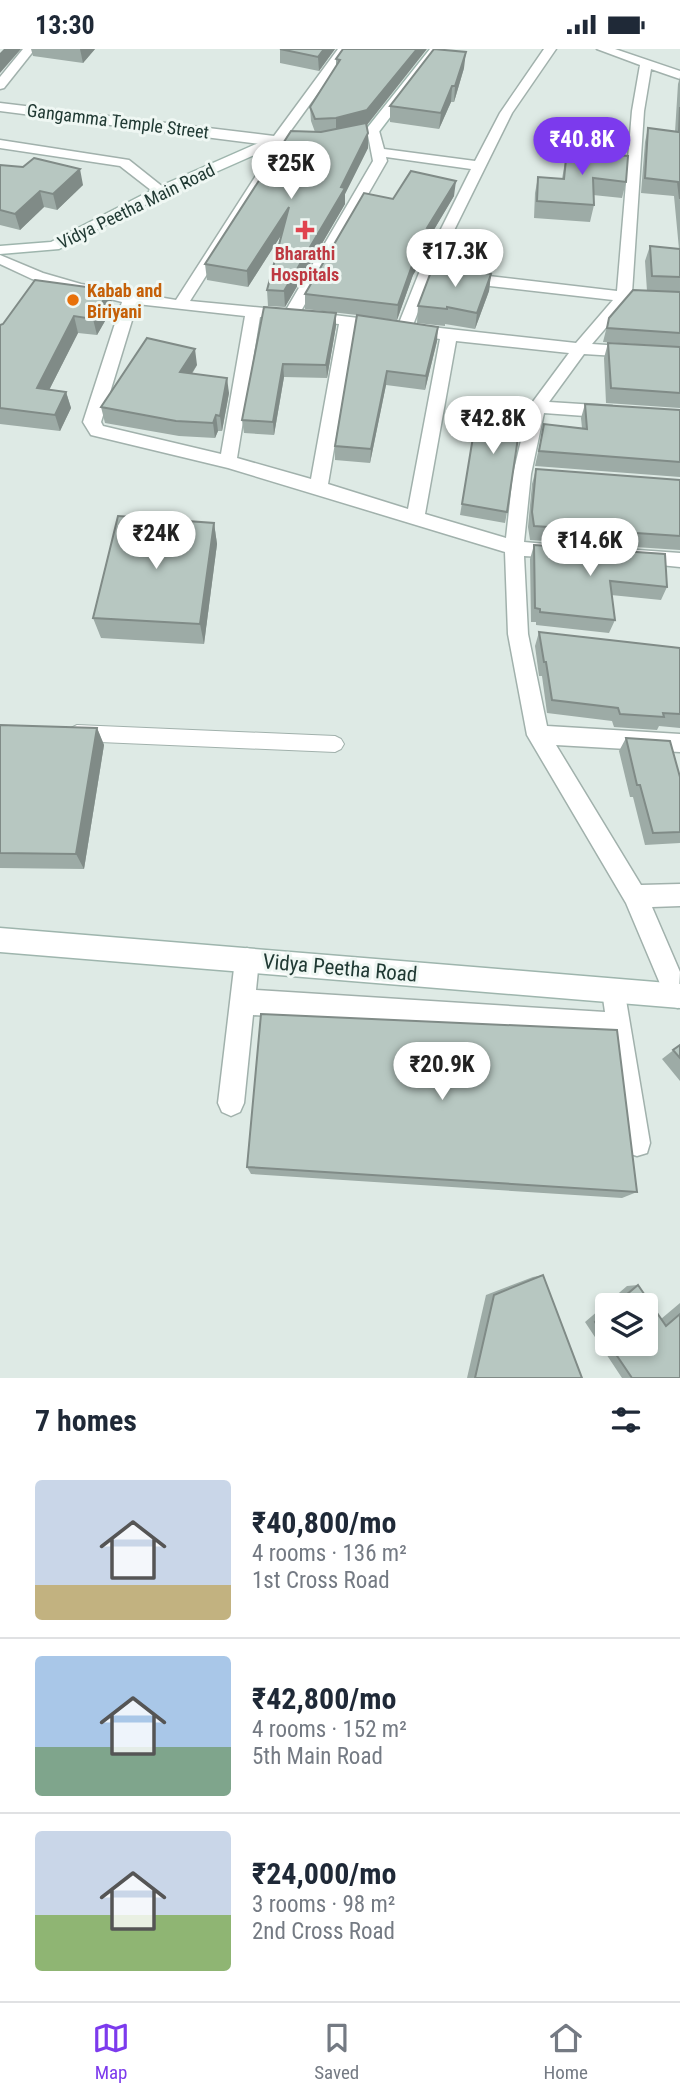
<!DOCTYPE html>
<meta charset="utf-8">
<style>
:root{--surface:#fff;--page:#f6f6f7;--text:#1f2937;--muted:#747a83;--line:#e0e1e3;--accent:#7c3aed}
body{margin:0;font-family:"Roboto Condensed",sans-serif;background:var(--page);color:var(--text);height:100vh;display:flex;flex-direction:column;font-size:26px;white-space:nowrap}
*{box-sizing:border-box;margin:0}
p{font-size:23px;color:var(--muted)}
.icon{flex:none;width:38px;height:38px;fill:none;stroke:currentColor;stroke-width:2;stroke-linecap:round;stroke-linejoin:round}
.map{position:relative;height:1329px;overflow:hidden}
.drawer{display:flex;flex-direction:column;background:var(--surface);flex:1}
.drawer>*{flex:none}
.buttons{position:absolute;left:595px;top:1244px;display:grid;gap:14px}
.buttons a{display:grid;place-items:center;width:63px;height:63px;border-radius:7px;background:var(--surface);box-shadow:0 4px 10px #0003;font-size:35px}
.price{position:absolute;translate:-50% -60px;padding:0 16px;border-radius:24px;background:#fff;color:#222;font-size:23px;line-height:46px;filter:drop-shadow(0 2px 4px #0008)}
.price::after{content:'';position:absolute;left:50%;top:42px;width:21px;height:16px;margin-left:-10px;background:inherit;clip-path:polygon(0 0,100% 0,50% 100%)}
.price.current{background:var(--accent);color:#fff}
ul{padding:0;list-style:none}
li{display:flex;align-items:center;gap:21px;height:175px;padding:0 35px}
li+li{border-top:2px solid var(--line)}
li span{display:grid;place-items:center;flex:none;width:196px;height:140px;border-radius:7px;color:#555}
li>.icon{margin-inline-start:auto}
span .icon{width:84px;height:84px;fill:#fffc;stroke-width:1}
li b{font-size:30px}
h2{display:flex;justify-content:space-between;align-items:center;height:84px;padding:0 35px;font-size:30px}
.status{display:flex;justify-content:space-between;align-items:center;height:49px;padding:0 35px;background:var(--surface);direction:ltr}
.status svg{height:19px;fill:currentColor}
.dock{display:flex;justify-content:space-around;align-items:center;height:98px;border-top:2px solid var(--line);background:var(--surface);font-size:19px;color:var(--muted)}
.dock a{display:grid;justify-items:center;gap:4px}
.dock .current{color:var(--accent)}
.map>svg:first-child{display:block}
.lines{fill:none;stroke-linecap:round;stroke-linejoin:round}
.lane-casing{stroke:#a1b1ac;stroke-width:2}
.street-casing{stroke:#a1b1ac;stroke-width:3}
.secondary-casing{stroke:#9eb5ad;stroke-width:3}
.lane{fill:#fff;fill-rule:evenodd}
.street{fill:#fff;fill-rule:evenodd}
.secondary{fill:#fff;fill-rule:evenodd}
.wall{fill:#9daba6;fill-rule:evenodd}
.shaded-wall{fill:#808b87}
.building{fill:#b7c7c1;stroke:#808b87;stroke-width:2}
.health-dot{fill:#e0444e;stroke:#eff7f3;stroke-width:2.5}
.food-dot{fill:#e8710a;stroke:#eff7f3;stroke-width:2.5}
.labels{text-anchor:middle;dominant-baseline:central;stroke-width:6;stroke-linejoin:round;paint-order:stroke}
.far-street-label{font-size:18px;fill:#203933;stroke:#eff7f3}
.far-health-label{font-size:18px;font-weight:bold;fill:#be3a42;stroke:#eff7f3}
.far-food-label{font-size:18px;font-weight:bold;fill:#c56008;stroke:#eff7f3;text-anchor:start}
.street-label{font-size:21px;fill:#203933;stroke:#eff7f3}
</style>
<div class="status"><b>13:30</b><svg viewBox="0 0 49 12"><path d="M0 12V9h3v3zM5 12V6h3v6zM10 12V3h3v9zM15 12V0h3v12zM26 1h20v11H26zM47 4h2v5h-2z"/></svg></div>
<div class="map">
<svg width="680" height="1329" viewBox="0 0 680 1329">
<rect width="100%" height="100%" fill="#deeae5"/>
<g class="lines">
<g class="lane-casing">
<polygon id="lane" points="77,676 335,687 341,690 344,695 341,700 335,703 77,692 71,689 68,684 71,679"/>
</g>
<g class="street-casing">
<g id="street">
<polygon points="23,0 35,0 4,39 0,40 0,28"/>
<path d="M 338,0 L 350,0 L 284,91 L 289,96 L 190,252 L 286,261 L 373,112 L 367,81 L 368,78 L 378,78 L 384,100 L 475,112 L 500,64 L 544,0 L 556,0 L 512,64 L 433,224 L 413,276 L 576,294 L 613,251 L 463,234 L 455,229 L 463,224 L 617,242 L 632,62 L 640,16 L 597,0 L 615,0 L 680,22 L 680,30 L 651,20 L 644,62 L 632,244 L 680,245 L 680,255 L 628,253 L 592,295 L 680,301 L 680,311 L 584,305 L 549,353 L 612,357 L 620,363 L 612,369 L 544,364 L 531,425 L 524,493 L 566,497 L 568,502 L 566,507 L 559,509 L 524,507 L 528,585 L 547,677 L 680,685 L 680,703 L 556,696 L 641,836 L 680,835 L 680,857 L 652,858 L 680,923 L 678,959 L 669,956 L 626,854 L 527,686 L 508,585 L 505,503 L 228,419 L 91,386 L 83,373 L 122,253 L 32,230 L 0,215 L 0,206 L 43,224 L 81,235 L 176,251 L 275,97 L 0,62 L 0,54 L 274,87 ZM 386,108 L 471,120 L 419,224 L 399,274 L 301,262 L 387,112 ZM 137,255 L 245,267 L 221,405 L 103,377 L 101,373 ZM 260,268 L 339,275 L 311,430 L 237,409 ZM 355,277 L 440,290 L 408,460 L 328,435 ZM 456,292 L 569,304 L 529,358 L 513,425 L 506,489 L 425,465 Z"/>
<polygon points="0,91 129,111 168,142 161,146 156,145 120,117 0,99"/>
<polygon points="637,501 680,504 680,518 630,513 628,508 630,503"/>
<polygon points="247,899 256,903 259,911 256,941 605,963 602,942 605,933 614,930 623,933 650,1094 647,1104 637,1107 627,1104 624,1094 608,989 253,966 244,1054 240,1063 231,1067 222,1063 218,1054 235,911 238,903"/>
</g>
</g>
<g class="secondary-casing">
<g id="secondary">
<polygon points="430,0 442,0 378,84 336,94 279,95 166,145 59,200 0,205 0,197 51,193 156,139 272,88 336,86 368,78"/>
<polygon points="0,879 680,935 680,959 0,903"/>
</g>
</g>
<use href="#lane" class="lane"/>
<use href="#street" class="street"/>
<use href="#secondary" class="secondary"/>
</g>
<g class="wall">
<polygon points="31,0 95,0 83,14 33,7"/>
<polygon points="280,0 335,0 319,22 280,14"/>
<polygon points="343,0 367,76 368,99 345,145 345,155 285,258 268,257 267,241 281,186 248,238 207,231 205,215 315,83 311,72 310,58 336,17 336,10"/>
<polygon points="464,19 454,53 451,53 439,80 390,73 390,57"/>
<polygon points="680,28 680,242 647,242 645,212 650,197 679,200 674,147 641,144 645,93 648,79 675,83 678,35"/>
<polygon points="567,101 626,133 622,149 593,146 594,156 590,173 534,169 535,144 538,128 562,130"/>
<polygon points="0,116 83,136 57,161 44,158 20,181 0,176"/>
<polygon points="454,147 429,189 429,195 421,213 413,226 397,271 368,268 437,292 425,341 386,336 370,414 335,411 335,397 357,266 305,260 305,245 393,150"/>
<polygon points="491,225 489,242 475,280 445,275 445,277 417,274 418,257"/>
<polygon points="109,241 113,258 97,286 78,284 49,341 66,343 71,359 60,382 0,375 0,276"/>
<polygon points="680,243 680,359 606,354 604,309 608,294 666,297 603,293 609,269"/>
<polygon points="264,258 336,264 336,277 327,329 284,328 274,386 244,384 242,371"/>
<polygon points="197,316 192,325 229,344 222,382 218,382 215,389 179,387 105,374 101,358"/>
<polygon points="585,355 680,361 680,428 535,417 544,375 582,379 581,369"/>
<polygon points="472,394 507,463 505,474 460,466"/>
<polygon points="536,420 680,431 680,501 530,491 528,478 532,435"/>
<polygon points="214,474 217,495 204,595 101,589 93,569"/>
<polygon points="534,496 667,538 661,551 611,546 615,571 609,584 536,576 536,573 531,573 530,510"/>
<polygon points="539,583 680,599 680,679 659,677 657,681 614,678 612,672 547,664 542,627 539,627 535,597"/>
<polygon points="0,676 97,679 104,696 84,820 0,819"/>
<polygon points="626,689 680,728 680,794 645,796 633,748 630,748 619,702"/>
<polygon points="680,996 680,1032 662,1010"/>
<polygon points="247,1118 637,1143 622,1149 251,1125"/>
<polygon points="543,1226 582,1329 467,1329 486,1246 533,1228"/>
<path d="M 638,1236 L 661,1270 L 680,1254 L 680,1329 L 622,1329 L 585,1273 L 627,1237 ZM 607,1256 L 646,1256 L 646,1295 L 607,1295 Z"/>
</g>
<g class="shaded-wall">
<polygon points="4,0 21,0 0,24 0,4"/>
<polygon points="80,0 95,0 83,14"/>
<polygon points="324,0 335,0 319,22 318,8"/>
<polygon points="417,0 427,0 367,76 336,83 336,69"/>
<polygon points="466,3 464,19 454,53 455,37"/>
<polygon points="452,37 451,53 439,80 441,64"/>
<polygon points="368,84 368,99 345,145 345,155 285,258 284,242"/>
<polygon points="80,120 83,136 57,161 53,145"/>
<polygon points="456,132 454,147 429,189 429,195 421,213 413,226 397,271 398,256 414,211 427,179"/>
<polygon points="40,142 44,158 20,181 15,165"/>
<polygon points="289,158 289,174 248,238 247,222"/>
<polygon points="491,225 489,242 475,280 477,264"/>
<polygon points="109,241 113,258 97,286 93,270"/>
<polygon points="336,264 336,277 327,329 326,316"/>
<polygon points="74,267 78,284 42,355 37,339"/>
<polygon points="438,278 437,292 425,341 426,327"/>
<polygon points="195,300 197,316 182,339 180,323"/>
<polygon points="283,315 284,328 274,386 273,373"/>
<polygon points="387,322 386,336 370,414 371,400"/>
<polygon points="227,329 229,344 222,382 220,367"/>
<polygon points="66,343 71,359 60,382 55,366"/>
<polygon points="216,366 218,382 215,389 213,374"/>
<polygon points="214,474 217,495 204,595 200,575"/>
<polygon points="97,679 104,696 84,820 76,805"/>
</g>
<g class="building">
<polygon points="280,0 324,0 318,8"/>
<polygon points="343,0 417,0 367,61 336,69 315,70 310,58 340,11 336,10"/>
<polygon points="434,0 466,3 455,37 452,37 441,64 390,57"/>
<polygon points="680,58 680,150 678,133 645,129 648,79 679,83"/>
<polygon points="366,74 368,84 341,138 345,139 284,242 267,241 289,158 247,222 205,215 291,82 321,83"/>
<polygon points="567,101 628,107 626,133 593,129 594,156 537,152 538,128 564,130"/>
<polygon points="34,109 80,120 53,145 40,142 15,165 0,161 0,116 23,118"/>
<polygon points="411,122 456,132 427,179 430,180 423,198 414,211 398,256 305,245 364,144 393,150"/>
<polygon points="650,197 680,200 680,228 652,227"/>
<polygon points="434,215 491,225 477,264 447,258 447,260 418,257"/>
<polygon points="35,231 109,241 93,270 74,267 37,339 66,343 55,366 0,359 0,276 3,275"/>
<polygon points="633,241 680,243 680,284 607,279 609,269"/>
<polygon points="264,258 336,264 326,316 283,315 273,373 242,371"/>
<polygon points="357,266 438,278 426,327 387,322 371,400 335,397"/>
<polygon points="147,289 195,300 180,323 227,329 220,367 216,366 213,374 176,372 101,358"/>
<polygon points="608,294 680,298 680,344 611,339"/>
<polygon points="483,350 523,355 507,463 462,455 472,394"/>
<polygon points="585,355 680,361 680,413 539,402 544,375 587,380"/>
<polygon points="536,420 680,431 680,487 534,477 532,463"/>
<polygon points="118,467 214,474 200,575 93,569"/>
<polygon points="534,496 665,505 667,538 610,532 615,571 540,563 540,560 535,559"/>
<polygon points="539,583 680,599 680,665 663,664 664,668 620,665 618,659 552,651 546,613 544,613"/>
<polygon points="0,676 97,679 76,805 0,804"/>
<polygon points="626,689 670,692 680,728 680,783 653,784 640,736 637,736"/>
<polygon points="261,965 617,981 637,1143 247,1118"/>
<polygon points="680,996 680,1009 673,1001"/>
<polygon points="543,1226 582,1329 475,1329 494,1246"/>
<polygon points="638,1236 666,1277 680,1265 680,1329 632,1329 609,1295 646,1295 646,1256 614,1256"/>
<polygon points="607,1262 607,1292 595,1273"/>
</g>
<path class="health-dot" d="M301.5 170.5h7v7h7v7h-7v7h-7v-7h-7v-7h7z"/>
<circle class="food-dot" cx="73" cy="251" r="7"/>
<g class="labels">
<g class="far-street-label">
<text transform="translate(118 72) rotate(7)">Gangamma Temple Street</text>
<text transform="translate(136 157) rotate(-26)">Vidya Peetha Main Road</text>
</g>
<g class="far-health-label">
<text x="305" y="204">Bharathi<tspan x="305" dy="21">Hospitals</tspan></text>
</g>
<g class="far-food-label">
<text x="87" y="241">Kabab and<tspan x="87" dy="21">Biriyani</tspan></text>
</g>
<g class="street-label">
<text transform="translate(340 919) rotate(5)">Vidya Peetha Road</text>
</g>
</g>
</svg>
<div class="buttons">
<a><svg class="icon" aria-label="layers" viewBox="0 0 24 24"><path d="M12 4l9 5-9 5-9-5zM3 14l9 5 9-5"/></svg></a>
</div>
<b class="price current" style="left:582px;top:128px">₹40.8K</b>
<b class="price" style="left:291px;top:152px">₹25K</b>
<b class="price" style="left:455px;top:240px">₹17.3K</b>
<b class="price" style="left:493px;top:407px">₹42.8K</b>
<b class="price" style="left:156px;top:522px">₹24K</b>
<b class="price" style="left:590px;top:529px">₹14.6K</b>
<b class="price" style="left:442px;top:1053px">₹20.9K</b>
</div>
<section class="drawer">
<h2>7 homes<svg class="icon" aria-label="filters" viewBox="0 0 24 24"><path d="M4 7h16M4 17h16"/><circle cx="9" cy="7" r="2"/><circle cx="15" cy="17" r="2"/></svg></h2>
<ul>
<li><span style="background:linear-gradient(#c9d6e8 75%,#c2b280 0)"><svg class="icon" aria-label="home" viewBox="0 0 24 24"><path d="M3 11l9-7 9 7M6 9v11h12V9"/></svg></span><div><b>₹40,800/mo</b><p>4 rooms · 136 m²</p><p>1st Cross Road</p></div></li>
<li><span style="background:linear-gradient(#a9c7e8 65%,#7fa58c 0)"><svg class="icon" aria-label="home" viewBox="0 0 24 24"><path d="M3 11l9-7 9 7M6 9v11h12V9"/></svg></span><div><b>₹42,800/mo</b><p>4 rooms · 152 m²</p><p>5th Main Road</p></div></li>
<li><span style="background:linear-gradient(#c9d6e8 60%,#8fb573 0)"><svg class="icon" aria-label="home" viewBox="0 0 24 24"><path d="M3 11l9-7 9 7M6 9v11h12V9"/></svg></span><div><b>₹24,000/mo</b><p>3 rooms · 98 m²</p><p>2nd Cross Road</p></div></li>
</ul>
</section>
<nav class="dock">
<a class="current"><svg class="icon" aria-label="map" viewBox="0 0 24 24"><path d="M3 6l6-2 6 2 6-2v14l-6 2-6-2-6 2zM9 4v14M15 6v14"/></svg>Map</a>
<a><svg class="icon" aria-label="saved" viewBox="0 0 24 24"><path d="M7 4h10v16l-5-4-5 4z"/></svg>Saved</a>
<a><svg class="icon" aria-label="home" viewBox="0 0 24 24"><path d="M3 11l9-7 9 7M6 9v11h12V9"/></svg>Home</a>
</nav>
